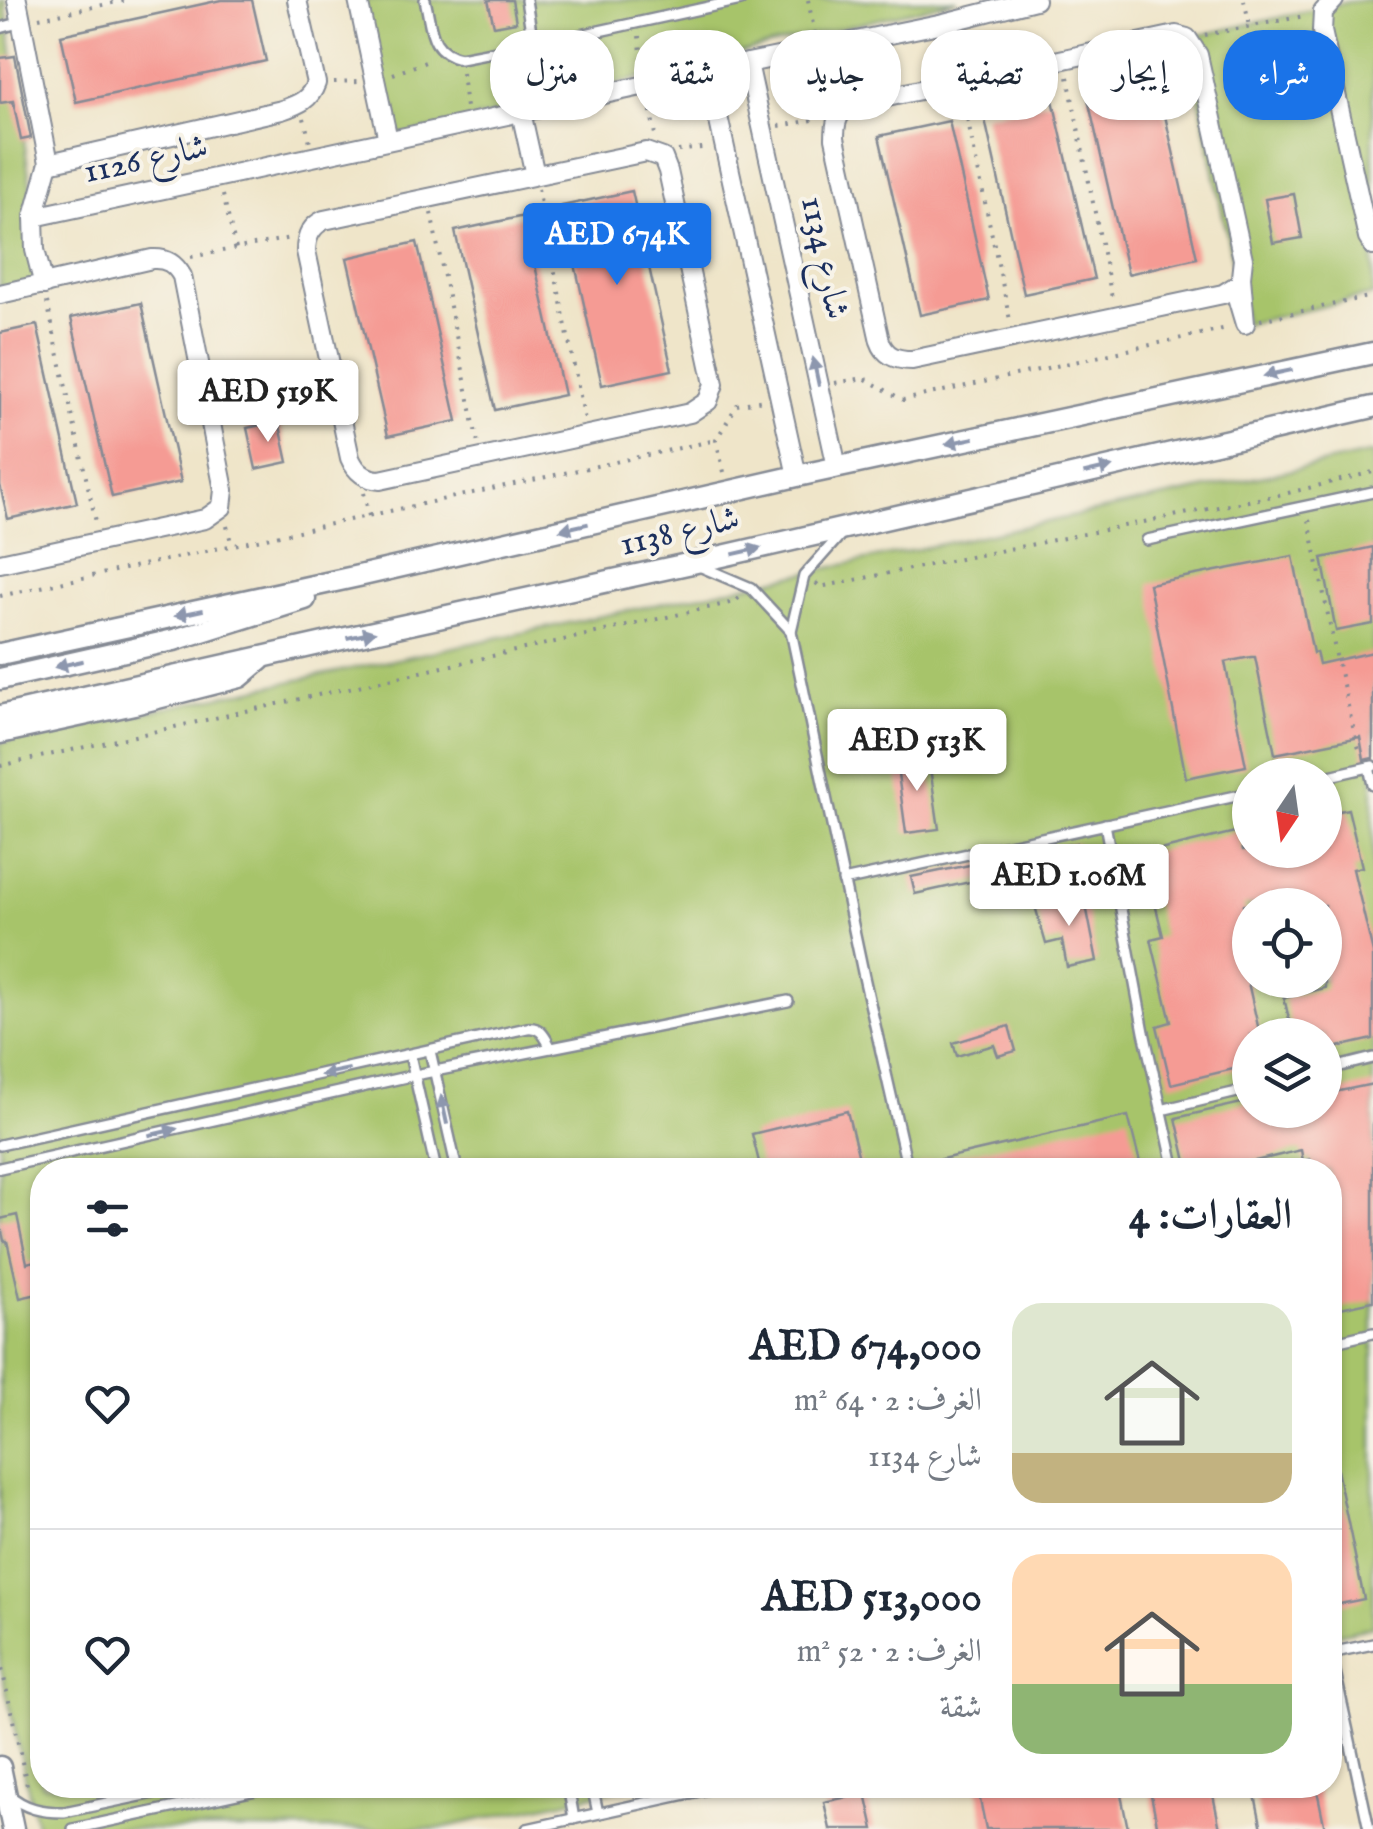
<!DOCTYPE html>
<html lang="ar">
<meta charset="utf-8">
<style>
:root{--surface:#fff;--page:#f2f2f3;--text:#1f2937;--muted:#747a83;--line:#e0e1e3;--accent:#1a73e8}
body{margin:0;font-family:"IM FELL English",Amiri,serif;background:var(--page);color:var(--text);direction:rtl;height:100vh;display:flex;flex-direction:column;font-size:38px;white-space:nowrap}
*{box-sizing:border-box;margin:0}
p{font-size:32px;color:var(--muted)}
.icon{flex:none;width:55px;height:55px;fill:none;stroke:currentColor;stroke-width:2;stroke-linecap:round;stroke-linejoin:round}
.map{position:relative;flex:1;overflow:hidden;direction:ltr}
.panel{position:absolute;left:30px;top:1158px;width:1312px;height:640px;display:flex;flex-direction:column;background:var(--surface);border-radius:40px;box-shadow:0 2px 8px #0004;direction:rtl}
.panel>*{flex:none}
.banner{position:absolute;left:30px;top:30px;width:1315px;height:90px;direction:rtl;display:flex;gap:20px}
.needle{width:65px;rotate:193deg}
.fabs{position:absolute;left:1232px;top:758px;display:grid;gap:20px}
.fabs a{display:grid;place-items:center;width:110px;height:110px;border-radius:50%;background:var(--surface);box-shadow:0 2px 8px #0004;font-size:50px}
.price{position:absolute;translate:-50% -85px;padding:0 22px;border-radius:10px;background:#fff;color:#222;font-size:32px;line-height:65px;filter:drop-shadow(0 2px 5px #0008)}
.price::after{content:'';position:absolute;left:50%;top:60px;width:30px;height:22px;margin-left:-15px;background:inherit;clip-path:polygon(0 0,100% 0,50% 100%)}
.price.active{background:var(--accent);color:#fff}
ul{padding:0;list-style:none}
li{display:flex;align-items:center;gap:30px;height:250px;padding:0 50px}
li+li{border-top:2px solid var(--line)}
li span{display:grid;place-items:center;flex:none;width:280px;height:200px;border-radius:30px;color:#555}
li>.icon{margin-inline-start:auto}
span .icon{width:120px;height:120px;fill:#fffc;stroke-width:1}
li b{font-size:42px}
h2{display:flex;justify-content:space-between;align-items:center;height:120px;padding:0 50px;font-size:42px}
.chip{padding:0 35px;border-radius:40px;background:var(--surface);box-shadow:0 2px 8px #0004;font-size:35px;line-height:90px}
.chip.active{background:var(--accent);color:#fff}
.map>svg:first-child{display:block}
.green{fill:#a7c46b;stroke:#617a64;stroke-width:2.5;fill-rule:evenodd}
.building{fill:#f59b94}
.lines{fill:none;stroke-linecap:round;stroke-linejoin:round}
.service-casing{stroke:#858a94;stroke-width:14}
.minor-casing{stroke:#858a94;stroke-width:22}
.tertiary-casing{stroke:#858a94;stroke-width:25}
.path{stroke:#858a94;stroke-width:4;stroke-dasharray:2.5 8;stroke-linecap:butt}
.service{stroke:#fff;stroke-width:9}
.minor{stroke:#fff;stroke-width:18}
.tertiary{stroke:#fff;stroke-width:20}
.oneway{fill:#8d97ae}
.labels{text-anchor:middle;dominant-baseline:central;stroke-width:8;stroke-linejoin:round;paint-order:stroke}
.street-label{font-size:35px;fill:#1b2f5e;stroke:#f7f3e8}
</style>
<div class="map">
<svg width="1373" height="1829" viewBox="0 0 1373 1829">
<rect width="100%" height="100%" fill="#f7f3e8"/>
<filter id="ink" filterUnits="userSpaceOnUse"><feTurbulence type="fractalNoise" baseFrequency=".01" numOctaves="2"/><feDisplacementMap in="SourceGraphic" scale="20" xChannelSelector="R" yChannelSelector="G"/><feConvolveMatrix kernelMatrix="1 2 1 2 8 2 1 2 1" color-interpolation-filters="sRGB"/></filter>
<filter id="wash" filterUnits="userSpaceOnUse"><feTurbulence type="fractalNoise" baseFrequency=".0048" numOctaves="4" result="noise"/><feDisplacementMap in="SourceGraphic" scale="40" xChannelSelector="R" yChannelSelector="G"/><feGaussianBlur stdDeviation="2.25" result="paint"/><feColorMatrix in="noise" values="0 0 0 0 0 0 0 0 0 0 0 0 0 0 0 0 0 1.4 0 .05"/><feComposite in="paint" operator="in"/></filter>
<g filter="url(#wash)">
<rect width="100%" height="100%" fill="#efe5c9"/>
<g class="green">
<polygon points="0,0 5,0 44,285 0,295"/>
<polygon points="357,0 957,0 388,140"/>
<polygon points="1357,0 1373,0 1373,295 1245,324 1187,38"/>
<path d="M 1373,453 L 1373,1626 L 1330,1636 L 1330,1170 L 42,1170 L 42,1785 L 640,1785 L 436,1829 L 37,1829 L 0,1664 L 0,743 ZM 1250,775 L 1325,775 L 1325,850 L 1250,850 ZM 1250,905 L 1325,905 L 1325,980 L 1250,980 ZM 1250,1035 L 1325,1035 L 1325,1110 L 1250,1110 Z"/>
</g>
<g id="blocks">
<g class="building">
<polygon points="221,0 252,0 266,61 76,102 61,35"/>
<polygon points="488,0 512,0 516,22 494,26"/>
<polygon points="15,56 31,138 21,140 13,101 0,103 0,58"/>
<polygon points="1157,80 1197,258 1128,274 1087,95"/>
<polygon points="1053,100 1094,279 1024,294 984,115"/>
<polygon points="949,121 989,300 920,315 879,136"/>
<polygon points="632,191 672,370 602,385 562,206"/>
<polygon points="1294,194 1302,238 1273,243 1265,199"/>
<polygon points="524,216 564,395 495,410 455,231"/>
<polygon points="417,242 457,421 388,436 347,258"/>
<polygon points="141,303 181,482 112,497 71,318"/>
<polygon points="37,325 77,503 8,519 0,485 0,333"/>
<polygon points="279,421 288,462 256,469 247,428"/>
<polygon points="1373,547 1373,624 1336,631 1322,558"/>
<polygon points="1293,556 1313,653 1316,652 1319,664 1373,652 1373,758 1364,760 1360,737 1275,754 1255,657 1251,657 1225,662 1246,766 1186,778 1149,584"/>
<polygon points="928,754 939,829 906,833 896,759"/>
<polygon points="1348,809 1362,867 1353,869 1373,953 1373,1039 1325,1050 1325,1035 1293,1035 1284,998 1325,988 1325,905 1244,905 1250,932 1250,978 1247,978 1260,1035 1250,1035 1250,1065 1171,1084 1157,1026 1171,1022 1151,939 1163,936 1143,854 1239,831 1243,850 1325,850 1325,814"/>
<polygon points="1076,843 1079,858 915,894 911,877"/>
<polygon points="1084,895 1097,961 1067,967 1062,940 1046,944 1035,906"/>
<polygon points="1009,1026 1016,1051 998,1056 994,1045 957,1056 953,1043"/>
<polygon points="1373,1084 1373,1301 1336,1309 1330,1281 1330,1170 1312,1170 1310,1159 1303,1161 1301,1150 1218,1170 1188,1170 1176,1118 1250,1101 1250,1110 1325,1110 1325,1094"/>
<polygon points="847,1111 862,1170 761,1170 752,1134"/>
<polygon points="1128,1116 1142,1170 920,1170 920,1164"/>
<polygon points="17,1215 27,1263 39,1260 42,1275 42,1293 20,1298 7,1241 4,1241 0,1223 0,1219"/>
<polygon points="1330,1470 1337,1470 1364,1599 1330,1606"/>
<polygon points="977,1785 1119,1785 1128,1829 986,1829"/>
<polygon points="1149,1785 1211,1785 1220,1829 1158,1829"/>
<polygon points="1253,1785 1316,1785 1325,1829 1262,1829"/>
<polygon points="866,1793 874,1829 830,1829 824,1802"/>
</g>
</g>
</g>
<g filter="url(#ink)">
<use href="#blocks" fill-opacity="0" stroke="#858a94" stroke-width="2.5"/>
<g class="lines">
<g class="service-casing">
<g id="service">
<path d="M 425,0 C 432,28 429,51 460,58 L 576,36 L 741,0"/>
<polyline points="526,0 533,44"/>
<polyline points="0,28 22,22"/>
<polyline points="842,533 804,576 791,631 864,977 908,1170"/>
<polyline points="1147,540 1373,492"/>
<polyline points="697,565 751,588 791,631"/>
<polyline points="1369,767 1373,785"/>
<polyline points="1325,777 1373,766"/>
<polyline points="1105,824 1144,1032 1175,1170"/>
<polyline points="843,881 1250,793"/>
<polyline points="430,1051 457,1170"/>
<polyline points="410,1055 436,1170"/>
<polyline points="1325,1070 1373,1058"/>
<polyline points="1161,1110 1250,1089"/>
<path d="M 0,1145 L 527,1028 C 541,1026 545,1037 551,1048"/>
<polyline points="0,1168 415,1075 788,1001"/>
<polyline points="1330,1343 1373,1333"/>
<polyline points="1330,1653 1373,1644"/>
<polyline points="1331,1653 1369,1829"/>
<polyline points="568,1785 574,1819"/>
<polyline points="592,1785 598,1813"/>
<path d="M 8,1794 C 25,1809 42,1812 64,1812 L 193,1785"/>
<polyline points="73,1829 279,1785"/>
<polyline points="527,1829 727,1785"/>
</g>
</g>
<g class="minor-casing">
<g id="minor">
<polyline points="17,0 49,163 34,217 35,250 44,285"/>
<polyline points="358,0 388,140"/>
<polyline points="1334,0 1323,12 1322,31 1368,238 1373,246"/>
<polyline points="944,23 959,81"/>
<path d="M 1176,35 L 1187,38 L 1198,55 L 1243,259 L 1241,277 L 1245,324 L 1234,287 L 1223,294 L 912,360 C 896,360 885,356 880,341 L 835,138 C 835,123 837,113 850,105 Z"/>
<polyline points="748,63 837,467"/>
<polyline points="708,71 797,476"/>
<polyline points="521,112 535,175"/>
<path d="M 646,152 L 663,158 L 668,171 L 714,384 L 708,401 L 690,413 L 380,480 C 365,479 356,472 350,458 L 306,251 C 306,237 311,226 324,220 Z"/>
<path d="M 49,163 L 282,110 C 299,104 310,100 316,83 L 297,0"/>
<polyline points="34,217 748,63 944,23 1035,0"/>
<path d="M 0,294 L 152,259 C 167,258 175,264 182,276 L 224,490 L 222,507 L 205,519 L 0,563"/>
</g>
</g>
<g class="tertiary-casing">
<g id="tertiary">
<polyline points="0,654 363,575 797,476 1373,353"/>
<polyline points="0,679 174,640 305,599"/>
<polyline points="0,716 355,636 692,563 1373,407"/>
<polyline points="0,733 134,704 240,677 260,660"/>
<polyline points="0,1767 13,1829"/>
</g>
</g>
<g class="path">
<polyline points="808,0 815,34"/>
<polyline points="1244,0 1250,26"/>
<polyline points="39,18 127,0"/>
<polyline points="1205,35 1304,16"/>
<polyline points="639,36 643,66"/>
<polyline points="823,63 833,97"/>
<polyline points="462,73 466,108"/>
<polyline points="393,74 431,60"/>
<polyline points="1068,77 1112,298"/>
<polyline points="334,82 360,81"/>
<polyline points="963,99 1010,320"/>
<polyline points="649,100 655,135"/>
<polyline points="304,118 310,142"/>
<polyline points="779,126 819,119"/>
<polyline points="678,151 708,147"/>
<polyline points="538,189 585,420"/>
<polyline points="223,195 236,249"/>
<polyline points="431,213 478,444"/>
<polyline points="191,257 290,238"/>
<polyline points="47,302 97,527"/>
<polyline points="1260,320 1373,296"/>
<polyline points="835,383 864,378 903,400 1227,328"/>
<polyline points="724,472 716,440 737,405 763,400"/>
<polyline points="364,493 369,516"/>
<polyline points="1309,520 1336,655 1357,744 1362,755"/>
<polyline points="227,526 232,546"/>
<polyline points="816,583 820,587 1288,493 1373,472"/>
<polyline points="0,596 716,440"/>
<polyline points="0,766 734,602 740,597"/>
<polyline points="0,1659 28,1790"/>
</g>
<use href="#service" class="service"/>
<use href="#minor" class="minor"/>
<use href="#tertiary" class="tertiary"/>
</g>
<defs><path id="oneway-solid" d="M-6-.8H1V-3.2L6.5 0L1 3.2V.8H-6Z" transform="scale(2.5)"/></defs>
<g class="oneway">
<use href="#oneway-solid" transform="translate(816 372) rotate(-102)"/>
<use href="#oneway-solid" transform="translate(1278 373) rotate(168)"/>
<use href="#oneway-solid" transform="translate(960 441) rotate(168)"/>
<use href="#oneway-solid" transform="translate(1098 470) rotate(-13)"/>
<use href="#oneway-solid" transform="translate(574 527) rotate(167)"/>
<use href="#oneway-solid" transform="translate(747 551) rotate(-13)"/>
<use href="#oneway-solid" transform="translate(189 613) rotate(168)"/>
<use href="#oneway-solid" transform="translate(361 635) rotate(-12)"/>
<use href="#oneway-solid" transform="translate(69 664) rotate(167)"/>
<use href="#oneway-solid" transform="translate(335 1072) rotate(168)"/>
<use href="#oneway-solid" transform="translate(444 1110) rotate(-102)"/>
<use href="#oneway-solid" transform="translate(163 1132) rotate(-13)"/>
</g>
</g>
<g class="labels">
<g class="street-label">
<text transform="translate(146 160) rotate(-12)">شارع 1126</text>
<text transform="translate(824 258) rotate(78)">شارع 1134</text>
<text transform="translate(680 532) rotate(-13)">شارع 1138</text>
</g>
</g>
</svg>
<div class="fabs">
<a><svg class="needle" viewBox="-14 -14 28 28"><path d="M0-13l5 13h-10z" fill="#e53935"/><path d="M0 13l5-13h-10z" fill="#747a83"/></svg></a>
<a><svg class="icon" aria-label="locate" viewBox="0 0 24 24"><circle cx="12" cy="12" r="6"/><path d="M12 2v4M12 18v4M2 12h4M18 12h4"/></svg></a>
<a><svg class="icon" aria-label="layers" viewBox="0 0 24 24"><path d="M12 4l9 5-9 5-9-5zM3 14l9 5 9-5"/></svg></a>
</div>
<b class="price active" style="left:617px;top:288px">AED 674K</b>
<b class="price" style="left:268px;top:445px">AED 519K</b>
<b class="price" style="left:917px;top:794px">AED 513K</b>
<b class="price" style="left:1069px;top:929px">AED 1.06M</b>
<div class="banner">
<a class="chip active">شراء</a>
<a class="chip">إيجار</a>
<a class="chip">تصفية</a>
<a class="chip">جديد</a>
<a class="chip">شقة</a>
<a class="chip">منزل</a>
</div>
<section class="panel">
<h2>العقارات: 4<svg class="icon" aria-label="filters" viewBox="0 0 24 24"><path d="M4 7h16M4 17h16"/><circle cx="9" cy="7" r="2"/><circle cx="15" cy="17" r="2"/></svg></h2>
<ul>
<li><span style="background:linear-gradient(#dfe7d0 75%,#c2b280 0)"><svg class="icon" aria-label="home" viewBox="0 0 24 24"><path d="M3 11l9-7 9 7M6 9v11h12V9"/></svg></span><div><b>AED 674,000</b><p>الغرف: 2 · 64 m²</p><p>شارع 1134</p></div><svg class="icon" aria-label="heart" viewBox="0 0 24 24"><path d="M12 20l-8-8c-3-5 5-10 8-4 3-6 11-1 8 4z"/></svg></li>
<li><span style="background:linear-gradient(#ffd9b3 65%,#8fb573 0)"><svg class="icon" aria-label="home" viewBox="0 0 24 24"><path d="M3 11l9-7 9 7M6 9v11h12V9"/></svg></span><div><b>AED 513,000</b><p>الغرف: 2 · 52 m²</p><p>شقة</p></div><svg class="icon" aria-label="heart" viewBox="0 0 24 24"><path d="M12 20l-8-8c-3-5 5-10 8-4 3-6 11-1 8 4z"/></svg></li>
</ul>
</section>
</div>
